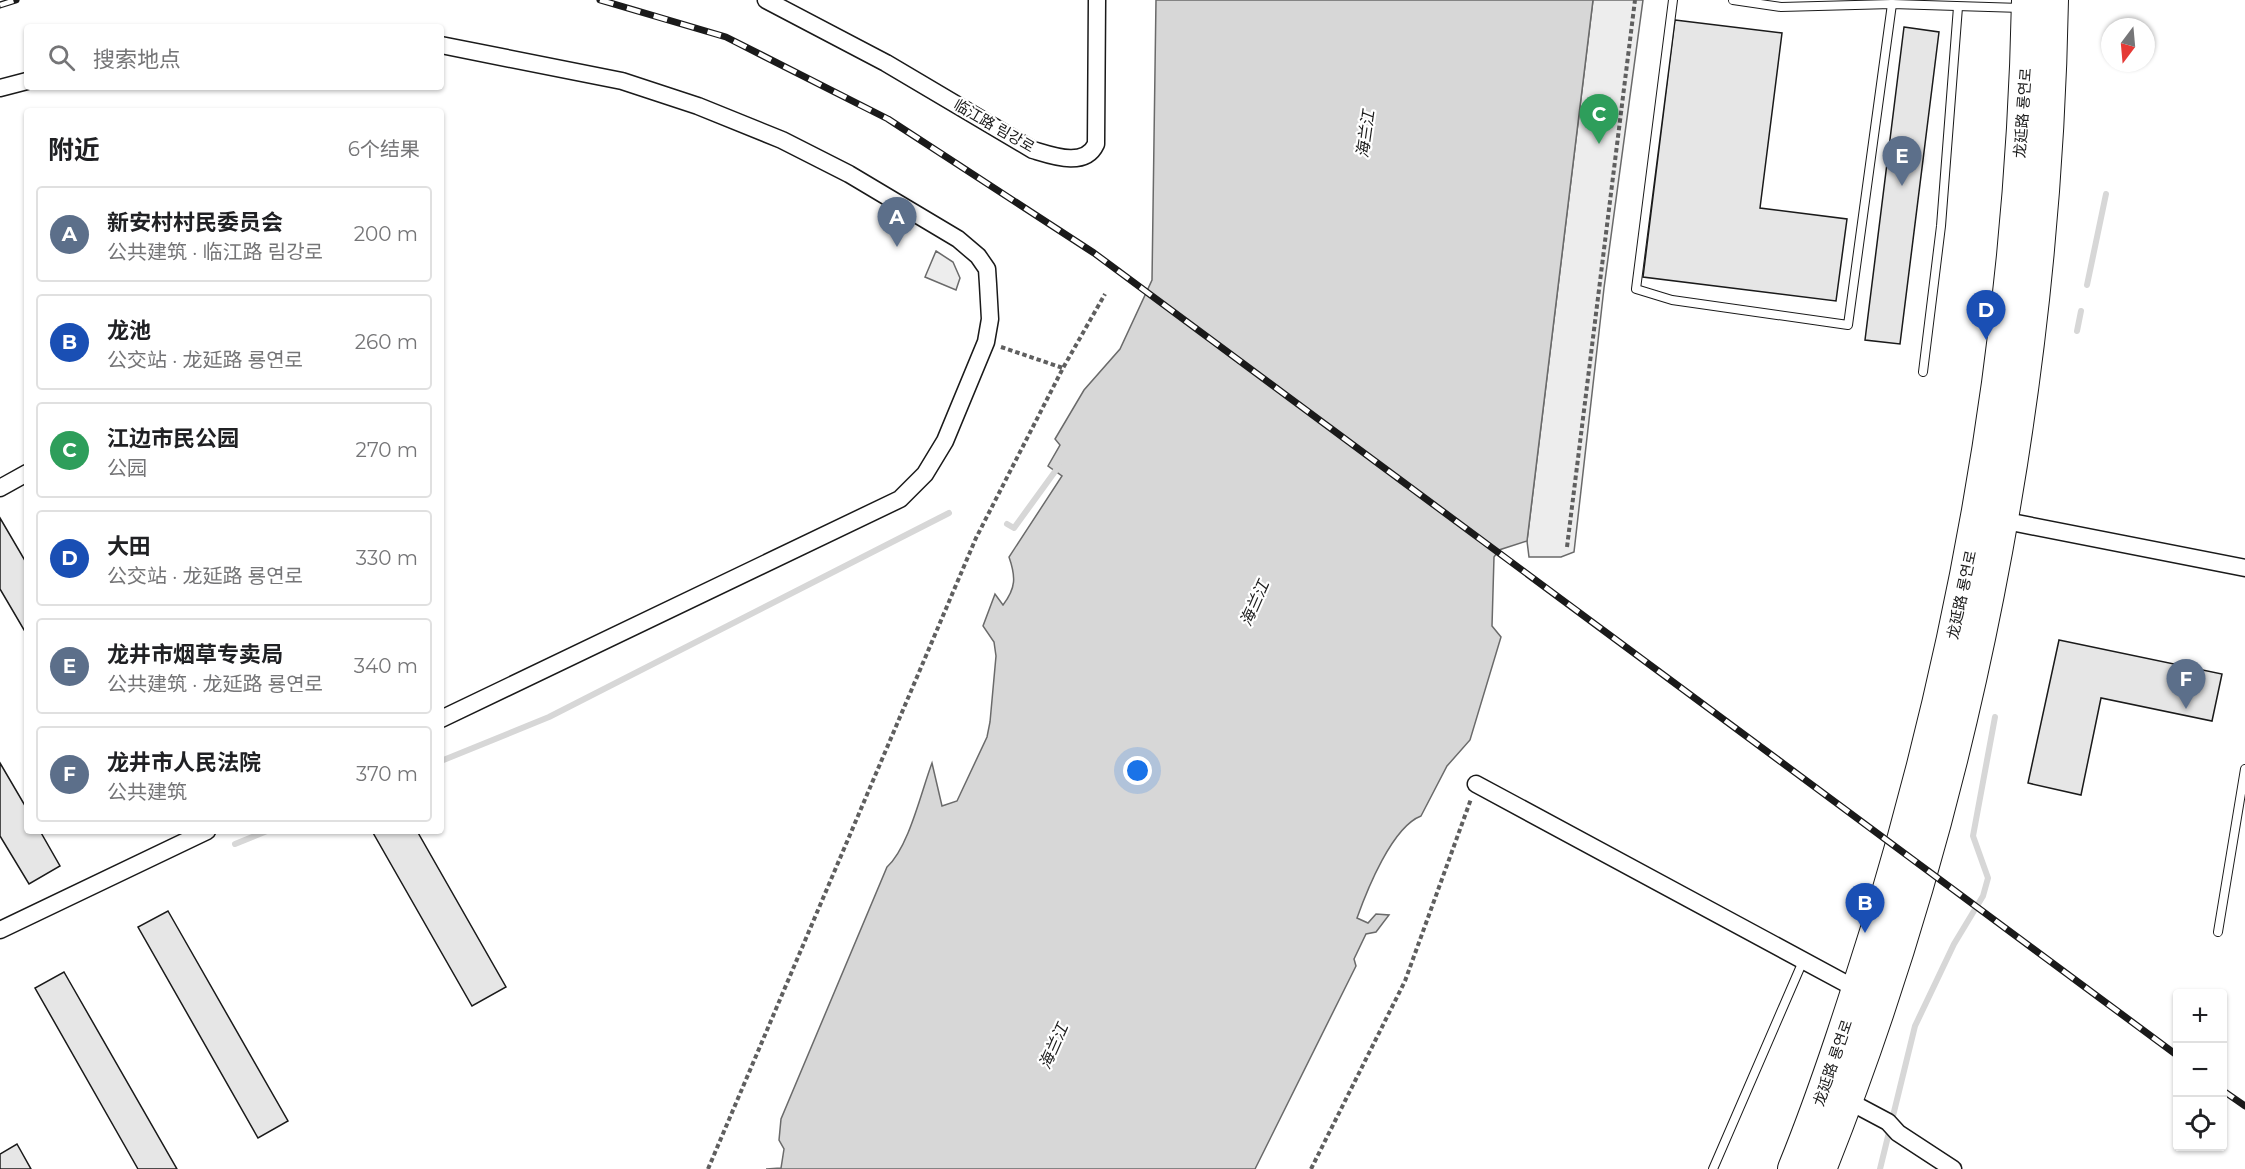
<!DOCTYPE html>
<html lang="zh">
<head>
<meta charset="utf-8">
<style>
	body { margin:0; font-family:Montserrat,"Noto Sans SC","Noto Sans KR",sans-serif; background:#f6f6f6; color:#202124 }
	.controls { position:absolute; right:18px; bottom:18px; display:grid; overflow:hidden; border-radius:6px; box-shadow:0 2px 4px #0004 }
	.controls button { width:54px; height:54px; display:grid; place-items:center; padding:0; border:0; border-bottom:2px solid #e0e0e0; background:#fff; color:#202124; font:30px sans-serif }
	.compass { position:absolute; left:2101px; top:18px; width:54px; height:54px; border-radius:50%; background:#fff; box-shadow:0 2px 4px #0004; rotate:196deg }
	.you { position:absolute; left:1138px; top:771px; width:21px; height:21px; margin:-15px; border:4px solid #fff; border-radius:50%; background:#1a73e8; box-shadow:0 0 0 9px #1a73e833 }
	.badge { display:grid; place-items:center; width:39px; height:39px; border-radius:50%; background:#2563eb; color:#fff; font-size:20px; font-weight:700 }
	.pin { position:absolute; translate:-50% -50px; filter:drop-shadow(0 2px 3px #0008) }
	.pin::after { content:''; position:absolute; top:32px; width:21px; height:18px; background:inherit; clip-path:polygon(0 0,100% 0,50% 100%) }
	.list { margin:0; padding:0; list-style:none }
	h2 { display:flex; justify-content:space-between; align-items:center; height:78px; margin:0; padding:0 24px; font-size:26px }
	h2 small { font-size:20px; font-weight:400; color:#757577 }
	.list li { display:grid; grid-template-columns:39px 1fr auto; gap:18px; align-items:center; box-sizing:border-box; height:96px; margin:0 12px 12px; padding:0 12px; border:2px solid #e0e0e0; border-radius:6px }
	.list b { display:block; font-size:22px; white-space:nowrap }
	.list p { margin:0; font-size:20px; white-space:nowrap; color:#757577 }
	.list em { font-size:20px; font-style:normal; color:#757577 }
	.icon { flex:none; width:33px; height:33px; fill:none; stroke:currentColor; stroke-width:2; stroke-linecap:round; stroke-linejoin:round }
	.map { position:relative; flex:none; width:2245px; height:1169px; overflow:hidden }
	.search { position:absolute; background:#fff; box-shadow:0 2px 4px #0004; left:24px; top:24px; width:420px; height:66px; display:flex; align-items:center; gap:15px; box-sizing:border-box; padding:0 21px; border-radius:6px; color:#757577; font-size:22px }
	.panel { position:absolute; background:#fff; box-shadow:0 2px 4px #0004; left:24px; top:108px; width:420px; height:726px; border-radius:6px }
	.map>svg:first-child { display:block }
	.built { fill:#ededed; stroke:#6a6a6a; stroke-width:1.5 }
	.water { fill:#d7d7d7; stroke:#6a6a6a; stroke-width:1.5 }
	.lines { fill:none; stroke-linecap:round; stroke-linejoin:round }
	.stream { stroke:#d7d7d7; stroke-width:6 }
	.building { fill:#e6e6e6; stroke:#1a1a1a; stroke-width:1.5 }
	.lane-casing { stroke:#1a1a1a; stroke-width:10 }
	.street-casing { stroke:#1a1a1a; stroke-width:19 }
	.highway-casing { stroke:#1a1a1a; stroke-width:34 }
	.path { stroke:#5f5f5f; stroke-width:4; stroke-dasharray:4.5 3; stroke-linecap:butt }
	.lane { stroke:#fff; stroke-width:8 }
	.street { stroke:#fff; stroke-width:16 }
	.highway { stroke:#fff; stroke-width:32 }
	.rail-casing { stroke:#1a1a1a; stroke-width:7 }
	.rail { stroke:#fff; stroke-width:4.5; stroke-dasharray:14; stroke-linecap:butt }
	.labels { text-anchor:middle; stroke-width:4.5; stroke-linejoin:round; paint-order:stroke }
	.street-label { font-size:15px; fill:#1a1a1a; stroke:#fff }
	.water-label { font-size:16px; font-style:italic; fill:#1a1a1a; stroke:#fff }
</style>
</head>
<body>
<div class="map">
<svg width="2245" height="1169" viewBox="0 0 2245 1169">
	<rect width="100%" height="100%" fill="#fff"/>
	<!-- built -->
	<g class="built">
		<polygon points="1593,0 1643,0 1604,288 1574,552 1561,557 1529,557 1527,541"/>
		<polygon points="936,251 953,262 960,278 956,290 925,277"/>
	</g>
	<!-- water -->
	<path class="water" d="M 1156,0 L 1593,0 L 1527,541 L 1499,550 L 1494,557 L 1492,626 L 1501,637 L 1470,740 L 1447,766 L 1421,816 C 1392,827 1367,890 1357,918 L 1368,923 L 1376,914 L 1389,915 L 1376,932 L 1366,934 L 1354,959 L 1356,966 L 1255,1169 L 766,1169 L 781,1168 L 784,1149 L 779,1140 L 781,1119 L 887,867 C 909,847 921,792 932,763 L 942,806 L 957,801 L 987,737 L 990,722 L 996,656 L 994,642 L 983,626 L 995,594 L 1003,605 C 1016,588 1016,577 1009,557 L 1062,476 L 1048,466 L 1060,445 L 1055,439 L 1084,390 L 1120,349 L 1152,280 Z"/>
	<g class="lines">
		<!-- stream -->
		<g class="stream">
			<polyline points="2087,285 2106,194"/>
			<polyline points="2077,331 2081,311"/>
			<polyline points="1007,524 1014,528 1059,466"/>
			<polyline points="441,761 549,717 949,513"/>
			<polyline points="235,844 267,831"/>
			<polyline points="1880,1169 1915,1026 1954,944 1983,896 1988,878 1973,836 1995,717"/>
		</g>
	</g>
	<!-- building -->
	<g class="building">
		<polygon points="1675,20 1782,33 1760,208 1847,219 1836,301 1643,277"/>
		<polygon points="1904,27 1939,32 1900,344 1865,340"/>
		<polygon points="0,518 27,564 27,635 0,589"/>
		<polygon points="2059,640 2222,674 2212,721 2101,698 2081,795 2028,783"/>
		<polygon points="0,763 27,809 27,831 40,831 60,866 29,884 0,836"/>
		<polygon points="372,831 417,831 506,987 472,1006"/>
		<polygon points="168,911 288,1121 258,1138 138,927"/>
		<polygon points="64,972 177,1169 138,1169 35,988"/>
		<polygon points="17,1144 31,1169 0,1169 0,1154"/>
	</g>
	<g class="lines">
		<!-- lane casing -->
		<g class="lane-casing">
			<g id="lane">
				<polyline points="1673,0 1636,289 1672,300 1848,325 1892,4"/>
				<polyline points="1733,0 1781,7 1892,4 2021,8"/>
				<polyline points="1923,372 1941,226 1958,7"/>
				<polyline points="2218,932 2245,769"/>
				<polyline points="1713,1169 1803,961"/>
			</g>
		</g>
		<!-- street casing -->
		<g class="street-casing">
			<g id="street">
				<path d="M 766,0 L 886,63 L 1033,150 C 1053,156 1085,168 1096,144 L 1097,0"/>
				<polyline points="441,45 622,81 698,106 782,140 849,174 958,239 978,256 987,269 988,284 990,319 986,342 945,441 925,474 900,499 441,719"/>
				<polyline points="0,88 27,81"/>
				<polyline points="0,488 27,473"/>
				<polyline points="1996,519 2245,568"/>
				<polyline points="1476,784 1858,990"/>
				<polyline points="0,930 207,831"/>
				<polyline points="1841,1097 1888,1122 1898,1133 1953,1169"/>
			</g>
		</g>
		<!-- highway casing -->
		<g class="highway-casing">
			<g id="highway">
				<path d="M 1794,1169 C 1828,1085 1855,999 1882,913 C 1971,617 2022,310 2028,0"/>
				<path d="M 1820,1169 C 1965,806 2045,391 2052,0"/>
			</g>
		</g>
		<!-- path -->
		<g class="path">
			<polyline points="1001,347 1063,368"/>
			<polyline points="1567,547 1635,0"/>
			<polyline points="708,1169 976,538 1063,368 1105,294"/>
			<polyline points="1311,1169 1405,981 1471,799"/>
		</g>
		<!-- lane -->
		<use href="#lane" class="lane"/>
		<!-- street -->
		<use href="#street" class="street"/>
		<!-- highway -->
		<use href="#highway" class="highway"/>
		<!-- rail casing -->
		<g class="rail-casing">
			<g id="rail">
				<polyline points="600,0 726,37 888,119 1094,253 2178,1056"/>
				<polyline points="0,5 16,0"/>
				<polyline points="2222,1090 2245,1106"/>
			</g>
		</g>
		<!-- rail -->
		<use href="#rail" class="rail"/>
	</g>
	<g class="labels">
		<!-- street labels -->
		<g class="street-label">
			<text transform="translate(2023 113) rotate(-86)" y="5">龙延路 룡연로</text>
			<text transform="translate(994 126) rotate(30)" y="5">临江路 림강로</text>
			<text transform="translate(1962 595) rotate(-78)" y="5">龙延路 룡연로</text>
			<text transform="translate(1833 1063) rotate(-71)" y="5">龙延路 룡연로</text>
		</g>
		<!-- water labels -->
		<g class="water-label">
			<text transform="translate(1365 134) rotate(-82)" y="6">海兰江</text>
			<text transform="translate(1254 603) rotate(-66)" y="6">海兰江</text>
			<text transform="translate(1053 1046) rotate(-66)" y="6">海兰江</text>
		</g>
	</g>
</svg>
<div class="controls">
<button>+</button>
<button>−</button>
<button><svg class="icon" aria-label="locate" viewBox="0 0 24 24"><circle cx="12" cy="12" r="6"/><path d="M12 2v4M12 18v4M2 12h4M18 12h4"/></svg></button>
</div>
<svg class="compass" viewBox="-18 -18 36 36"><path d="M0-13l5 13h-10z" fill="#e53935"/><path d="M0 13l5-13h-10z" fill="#757577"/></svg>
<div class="you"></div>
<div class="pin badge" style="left:897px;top:247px;background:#5c6f8a">A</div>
<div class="pin badge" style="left:1865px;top:933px;background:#1a4fb4">B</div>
<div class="pin badge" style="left:1599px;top:144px;background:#2e9e5b">C</div>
<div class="pin badge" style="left:1986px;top:340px;background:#1a4fb4">D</div>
<div class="pin badge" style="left:1902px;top:186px;background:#5c6f8a">E</div>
<div class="pin badge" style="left:2186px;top:709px;background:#5c6f8a">F</div>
<div class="search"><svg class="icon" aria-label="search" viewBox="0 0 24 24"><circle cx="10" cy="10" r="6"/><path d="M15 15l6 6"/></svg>搜索地点</div>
<section class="panel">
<h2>附近<small>6个结果</small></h2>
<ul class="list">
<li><span class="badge" style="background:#5c6f8a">A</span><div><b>新安村村民委员会</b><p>公共建筑 · 临江路 림강로</p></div><em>200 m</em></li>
<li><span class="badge" style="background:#1a4fb4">B</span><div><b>龙池</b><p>公交站 · 龙延路 룡연로</p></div><em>260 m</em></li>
<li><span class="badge" style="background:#2e9e5b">C</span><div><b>江边市民公园</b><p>公园</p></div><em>270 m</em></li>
<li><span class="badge" style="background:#1a4fb4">D</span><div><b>大田</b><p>公交站 · 龙延路 룡연로</p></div><em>330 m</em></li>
<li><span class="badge" style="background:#5c6f8a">E</span><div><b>龙井市烟草专卖局</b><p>公共建筑 · 龙延路 룡연로</p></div><em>340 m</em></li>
<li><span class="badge" style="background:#5c6f8a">F</span><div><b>龙井市人民法院</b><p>公共建筑</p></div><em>370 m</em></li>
</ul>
</section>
</div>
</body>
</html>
